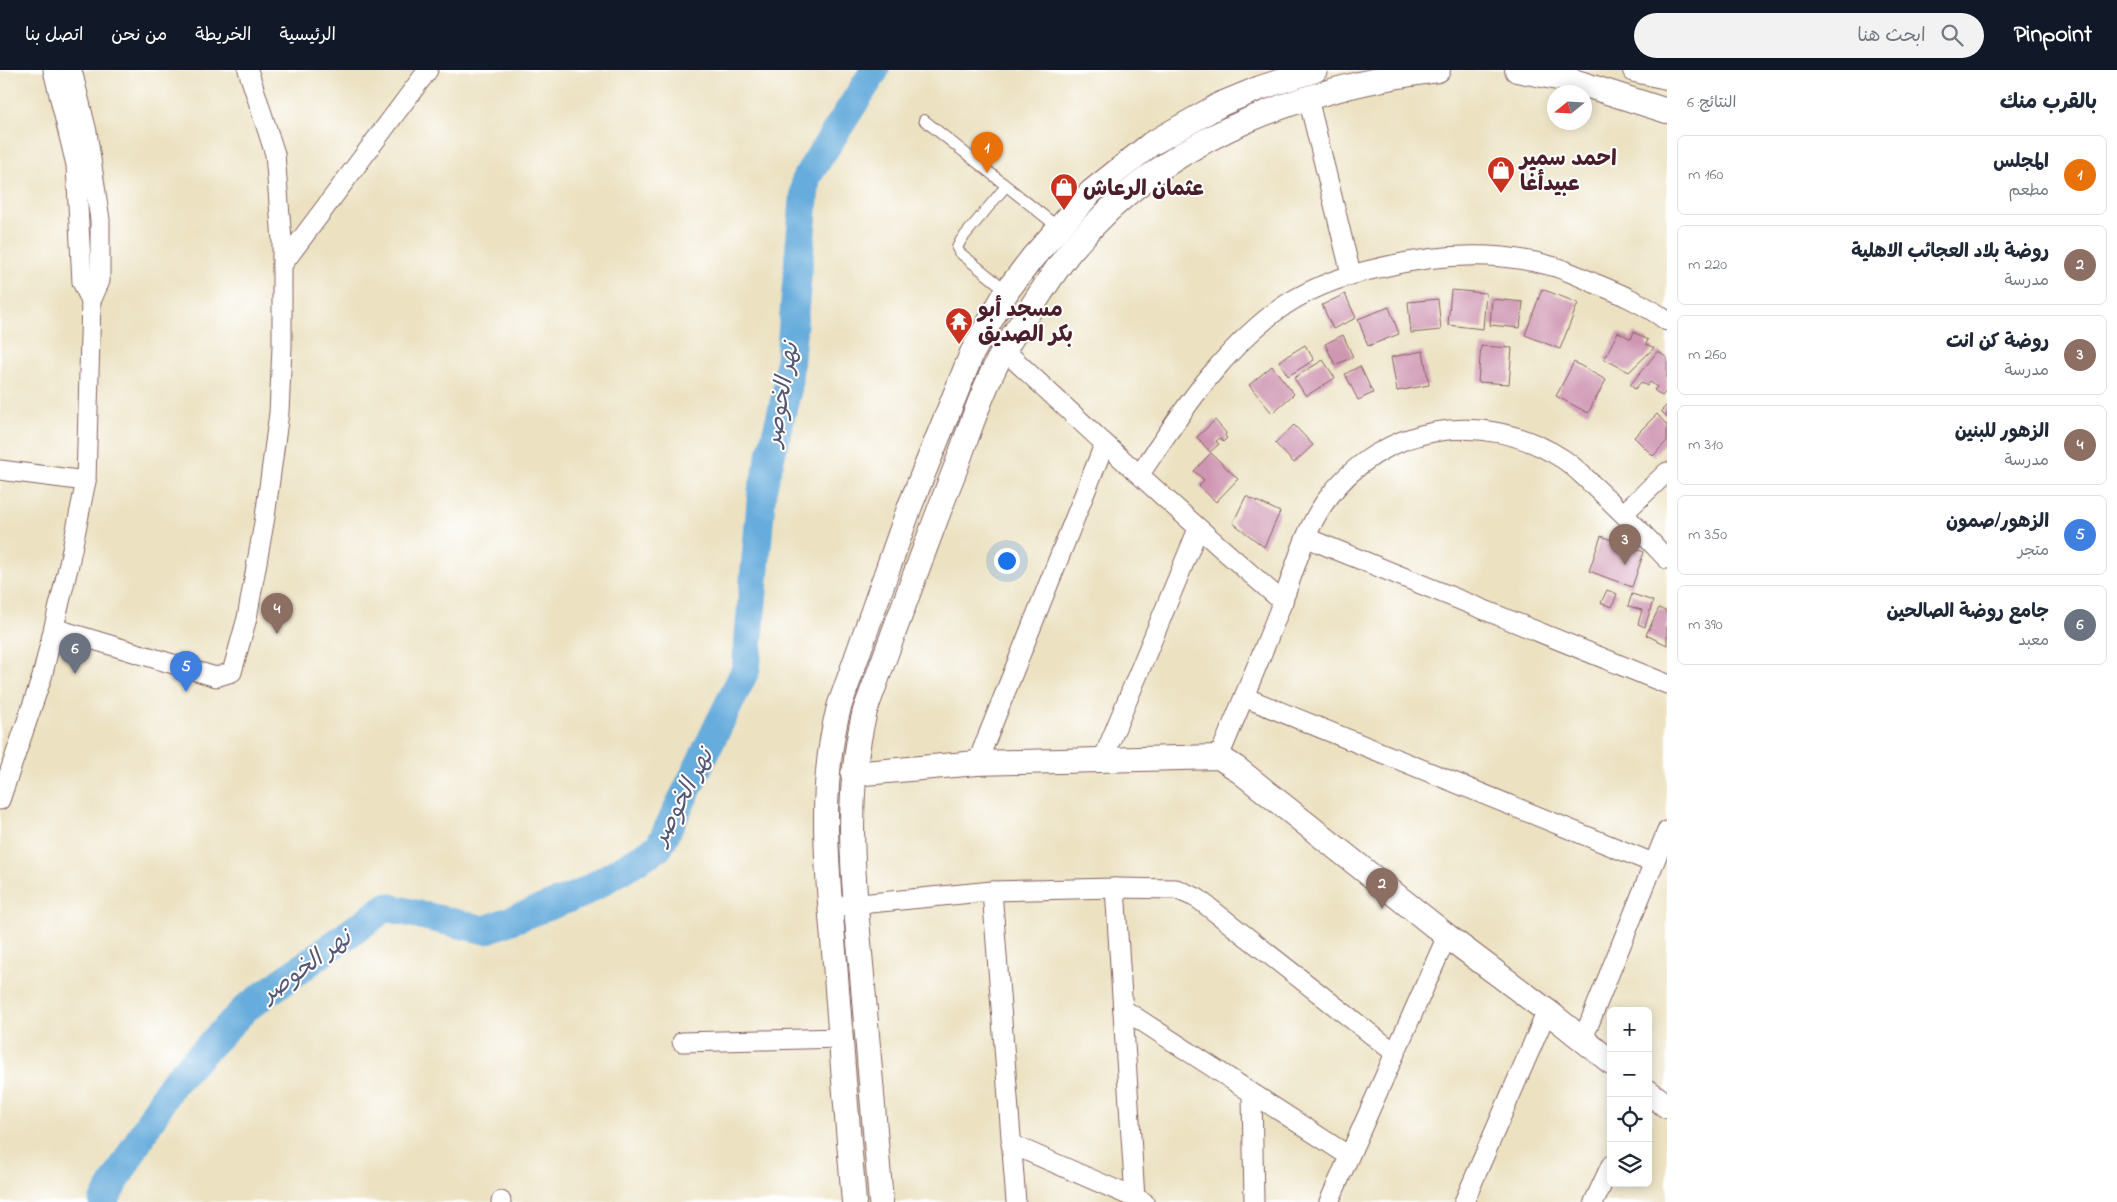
<!DOCTYPE html>
<html lang="ar">
<head>
<meta charset="utf-8">
<style>
	body { margin:0; font-family:"Indie Flower","Playpen Sans Arabic",sans-serif; background:#f2f2f3; color:#1f2937; direction:rtl }
	.controls { position:absolute; right:15px; bottom:15px; display:grid; overflow:hidden; border-radius:8px; box-shadow:0 2px 12px #0003 }
	.controls button { width:45px; height:45px; display:grid; place-items:center; padding:0; border:0; border-bottom:1px solid #e0e1e3; background:#fff; color:#1f2937; font:25px sans-serif }
	.compass { position:absolute; left:1547px; top:15px; width:45px; height:45px; border-radius:50%; background:#fff; box-shadow:0 2px 12px #0003; rotate:252deg }
	.you { position:absolute; left:1006px; top:490px; width:18px; height:18px; margin:-12px; border:4px solid #fff; border-radius:50%; background:#1a73e8; box-shadow:0 0 0 8px #1a73e833 }
	.badge { display:grid; place-items:center; width:32px; height:32px; border-radius:50%; background:#111827; color:#fff; font-size:16px; font-weight:700 }
	.pin { position:absolute; translate:-50% -41px; filter:drop-shadow(0 1px 2px #0008) }
	.pin::after { content:''; position:absolute; top:26px; width:18px; height:15px; background:inherit; clip-path:polygon(0 0,100% 0,50% 100%) }
	.list { margin:0; padding:0; list-style:none }
	h2 { display:flex; justify-content:space-between; align-items:center; height:65px; margin:0; padding:0 20px; font-size:21px }
	h2 small { font-size:16px; font-weight:400; color:#747a83 }
	.list li { display:grid; grid-template-columns:32px 1fr auto; gap:15px; align-items:center; box-sizing:border-box; height:80px; margin:0 10px 10px; padding:0 10px; border:1px solid #e0e1e3; border-radius:8px }
	.list b { display:block; font-size:19px; white-space:nowrap }
	.list p { margin:0; font-size:16px; white-space:nowrap; color:#747a83 }
	.list em { font-size:16px; font-style:normal; color:#747a83 }
	.icon { flex:none; width:28px; height:28px; fill:none; stroke:currentColor; stroke-width:2; stroke-linecap:round; stroke-linejoin:round }
	.map { position:relative; flex:none; width:1667px; height:1132px; overflow:hidden; direction:ltr }
	header { display:flex; align-items:center; gap:30px; box-sizing:border-box; height:70px; padding:0 25px; background:#111827; color:#fff }
	header strong { font-size:24px }
	nav { display:flex; gap:28px; margin-inline-start:auto; font-size:18px }
	.search { width:350px; height:45px; background:#f2f2f3; display:flex; align-items:center; gap:12px; box-sizing:border-box; padding:0 18px; border-radius:28px; color:#747a83; font-size:19px }
	main { display:flex }
	aside { flex:1; background:#fff }
	.map>svg:first-child { display:block }
	.lines { fill:none; stroke-linecap:round; stroke-linejoin:round }
	.river { stroke:#66acdc; stroke-width:29 }
	.building { fill:#cf96b2 }
	.service-casing { stroke:#836360; stroke-width:12 }
	.minor-casing { stroke:#836360; stroke-width:21 }
	.tertiary-casing { stroke:#836360; stroke-width:26 }
	.service { stroke:#fff; stroke-width:10 }
	.minor { stroke:#fff; stroke-width:19 }
	.tertiary { stroke:#fff; stroke-width:24 }
	.labels { text-anchor:middle; stroke-width:4; stroke-linejoin:round; paint-order:stroke }
	.poi-label { font-size:22px; font-weight:bold; fill:#4a1f2b; stroke:#fff; text-anchor:start }
	.water-label { font-size:24px; font-style:italic; fill:#555772; stroke:#fff }
</style>
</head>
<body>
<header>
<strong>Pinpoint</strong>
<div class="search"><svg class="icon" aria-label="search" viewBox="0 0 24 24"><circle cx="10" cy="10" r="6"/><path d="M15 15l6 6"/></svg>ابحث هنا</div>
<nav><a>الرئيسية</a><a>الخريطة</a><a>من نحن</a><a>اتصل بنا</a></nav>
</header>
<main>
<aside>
<h2>بالقرب منك<small>النتائج: 6</small></h2>
<ul class="list">
<li><span class="badge" style="background:#e8710a">1</span><div><b>المجلس</b><p>مطعم</p></div><em>160 m</em></li>
<li><span class="badge" style="background:#8d6e63">2</span><div><b>روضة بلاد العجائب الاهلية</b><p>مدرسة</p></div><em>220 m</em></li>
<li><span class="badge" style="background:#8d6e63">3</span><div><b>روضة كن انت</b><p>مدرسة</p></div><em>260 m</em></li>
<li><span class="badge" style="background:#8d6e63">4</span><div><b>الزهور للبنين</b><p>مدرسة</p></div><em>310 m</em></li>
<li><span class="badge" style="background:#3f7fe0">5</span><div><b>الزهور/صمون</b><p>متجر</p></div><em>350 m</em></li>
<li><span class="badge" style="background:#6b7280">6</span><div><b>جامع روضة الصالحين</b><p>معبد</p></div><em>390 m</em></li>
</ul>
</aside>
<div class="map">
<svg width="1667" height="1132" viewBox="0 0 1667 1132">
	<rect width="100%" height="100%" fill="#fff"/>
	<filter id="ink" filterUnits="userSpaceOnUse"><feTurbulence type="fractalNoise" baseFrequency=".02" numOctaves="2"/><feDisplacementMap in="SourceGraphic" scale="10" xChannelSelector="R" yChannelSelector="G"/><feConvolveMatrix kernelMatrix="1 2 1 2 8 2 1 2 1" color-interpolation-filters="sRGB"/></filter>
	<filter id="wash" filterUnits="userSpaceOnUse"><feTurbulence type="fractalNoise" baseFrequency=".0096" numOctaves="4" result="noise"/><feDisplacementMap in="SourceGraphic" scale="20" xChannelSelector="R" yChannelSelector="G"/><feGaussianBlur stdDeviation="1.12" result="paint"/><feColorMatrix in="noise" values="0 0 0 0 0 0 0 0 0 0 0 0 0 0 0 0 0 1.4 0 .05"/><feComposite in="paint" operator="in"/></filter>
	<g filter="url(#wash)">
		<rect width="100%" height="100%" fill="#ece2c2"/>
		<g class="lines">
			<!-- river -->
			<polyline class="river" points="103,1132 171,1015 246,938 386,837 485,860 581,824 659,777 746,599 762,421 787,321 806,108 875,0"/>
		</g>
		<g id="blocks">
			<!-- building -->
			<g class="building">
				<polygon points="1542,219 1578,233 1560,279 1525,265"/>
				<polygon points="1451,220 1486,223 1483,259 1448,255"/>
				<polygon points="1345,224 1356,248 1333,259 1322,235"/>
				<polygon points="1438,229 1441,260 1411,263 1408,232"/>
				<polygon points="1492,229 1523,232 1520,258 1490,255"/>
				<polygon points="1389,237 1399,264 1368,276 1358,249"/>
				<polygon points="1618,262 1631,269 1634,262 1648,270 1646,274 1654,278 1629,302 1604,289"/>
				<polygon points="1343,265 1353,287 1335,295 1325,274"/>
				<polygon points="1305,275 1314,290 1288,306 1279,291"/>
				<polygon points="1481,276 1512,278 1509,314 1478,312"/>
				<polygon points="1423,281 1429,315 1397,321 1391,287"/>
				<polygon points="1658,281 1667,288 1667,320 1662,326 1654,320 1657,317 1650,312 1647,316 1641,312 1635,319 1630,315"/>
				<polygon points="1323,290 1335,308 1306,326 1294,308"/>
				<polygon points="1574,292 1606,310 1588,343 1556,326"/>
				<polygon points="1272,296 1294,324 1272,343 1249,315"/>
				<polygon points="1360,296 1373,323 1358,330 1345,304"/>
				<polygon points="1667,335 1667,347 1661,341"/>
				<polygon points="1657,344 1667,355 1667,371 1653,386 1634,367"/>
				<polygon points="1215,350 1226,363 1225,366 1227,368 1223,372 1220,368 1216,371 1219,374 1210,382 1197,367"/>
				<polygon points="1294,355 1313,375 1294,393 1275,373"/>
				<polygon points="1211,383 1238,409 1216,432 1199,416 1204,410 1194,401"/>
				<polygon points="1246,426 1280,442 1264,477 1233,453"/>
				<polygon points="1601,466 1644,482 1632,517 1589,501"/>
				<polygon points="1607,520 1617,524 1612,537 1601,533"/>
				<polygon points="1632,524 1653,531 1645,557 1638,554 1642,540 1628,536"/>
				<polygon points="1659,538 1667,542 1667,575 1646,565"/>
			</g>
		</g>
	</g>
	<g filter="url(#ink)">
		<use href="#blocks" fill-opacity="0" stroke="#836360" stroke-width="1"/>
		<g class="lines">
			<!-- service casing -->
			<g class="service-casing">
				<g id="service">
					<polyline points="924,50 1059,158"/>
					<polyline points="1006,116 961,170 957,178 959,182 1007,221"/>
				</g>
			</g>
			<!-- minor casing -->
			<g class="minor-casing">
				<g id="minor">
					<polyline points="53,0 76,95 82,212 91,231"/>
					<polyline points="1308,28 1351,204"/>
					<polyline points="282,195 428,0"/>
					<path d="M 1004,280 C 1095,366 1188,450 1283,532"/>
					<polyline points="0,400 86,411"/>
					<path d="M 1140,404 C 1180,345 1217,286 1275,242 C 1306,219 1341,206 1379,198 C 1436,184 1497,180 1555,197 C 1568,201 1581,207 1594,213 C 1619,223 1645,234 1667,251"/>
					<polyline points="1624,443 1667,402"/>
					<polyline points="1307,468 1667,614"/>
					<polyline points="54,558 216,607 232,602 247,548 265,447 279,343 282,277 282,170 275,84 248,0"/>
					<polyline points="1244,627 1653,793"/>
					<path d="M 1219,687 C 1240,636 1262,585 1282,533 C 1295,500 1304,461 1325,432 C 1381,353 1484,338 1563,389 C 1574,396 1583,406 1592,414 C 1618,438 1643,463 1667,489"/>
					<polyline points="1103,689 1198,459"/>
					<polyline points="977,693 1104,375"/>
					<polyline points="0,730 42,607 69,494 86,411 91,231 100,211 100,150 87,62 72,0"/>
					<polyline points="1115,818 1135,1128"/>
					<polyline points="992,821 1016,1132"/>
					<polyline points="830,837 992,821 1115,818 1176,819 1197,828 1395,983"/>
					<polyline points="1123,939 1349,1086"/>
					<polyline points="1583,969 1667,761"/>
					<polyline points="682,972 841,968"/>
					<polyline points="1252,1024 1254,1132"/>
					<polyline points="1011,1074 1144,1132"/>
					<polyline points="501,1131 501,1132"/>
					<polyline points="1329,1132 1447,866"/>
					<polyline points="1464,1132 1547,941"/>
					<polyline points="1594,1132 1611,1095"/>
				</g>
			</g>
			<!-- tertiary casing -->
			<g class="tertiary-casing">
				<g id="tertiary">
					<polyline points="1517,0 1573,11 1667,41"/>
					<polyline points="1635,0 1667,7"/>
					<polyline points="853,704 977,693 1219,687 1236,698 1447,866 1547,941 1611,992"/>
					<polyline points="1648,1022 1667,1036"/>
					<path d="M 854,1132 C 847,1052 841,973 835,893 C 828,808 817,720 839,637 L 910,436 L 972,283 L 1007,221 L 1033,187 L 1091,122 L 1151,74 L 1221,34 L 1260,18 L 1315,0"/>
					<path d="M 881,1132 C 875,1056 868,981 862,905 C 854,817 843,728 865,641 C 895,560 924,478 956,397 C 968,364 979,329 995,297 C 1005,276 1019,257 1031,238 C 1043,219 1055,201 1068,184 C 1076,174 1085,165 1093,156 C 1182,62 1311,16 1438,0"/>
				</g>
			</g>
			<!-- service -->
			<use href="#service" class="service"/>
			<!-- minor -->
			<use href="#minor" class="minor"/>
			<!-- tertiary -->
			<use href="#tertiary" class="tertiary"/>
		</g>
	</g>
	<!-- icons -->
	<defs>
		<g id="shop-pin" transform="scale(1.4375)"><path d="M0 17L-7.5 6A9.5 9.5 0 1 1 7.5 6Z" fill="#c8321e" stroke="#fff"/><path d="M-5-2.5h2.3a2.7 3.5 0 0 1 5.4 0H5L5.5 6h-11ZM-1.5-2.5h3a1.5 2.3 0 0 0-3 0Z" fill="#fff"/></g>
		<g id="temple-pin" transform="scale(1.4375)"><path d="M0 17L-7.5 6A9.5 9.5 0 1 1 7.5 6Z" fill="#c8321e" stroke="#fff"/><path d="M0-6L5-2H3V0L6.5 2.5H4V6H1.5V3h-3V6H-4V2.5H-6.5L-3 0V-2H-5Z" fill="#fff"/></g>
	</defs>
	<g fill-rule="evenodd">
		<use href="#shop-pin" x="1501" y="100"/>
		<use href="#shop-pin" x="1064" y="117"/>
		<use href="#temple-pin" x="959" y="251"/>
	</g>
	<g class="labels">
		<!-- poi labels -->
		<g class="poi-label">
			<text x="1520" y="95">احمد سمير<tspan x="1520" dy="25">عبيدأغا</tspan></text>
			<text x="1083" y="125">عثمان الرعاش</text>
			<text x="978" y="246">مسجد أبو<tspan x="978" dy="25">بكر الصديق</tspan></text>
		</g>
		<!-- water labels -->
		<g class="water-label">
			<text transform="translate(781 324) rotate(-80)" y="8">نهر الخوصر</text>
			<text transform="translate(682 726) rotate(-62)" y="8">نهر الخوصر</text>
			<text transform="translate(306 895) rotate(-36)" y="8">نهر الخوصر</text>
		</g>
	</g>
</svg>
<div class="controls">
<button>+</button>
<button>−</button>
<button><svg class="icon" aria-label="locate" viewBox="0 0 24 24"><circle cx="12" cy="12" r="6"/><path d="M12 2v4M12 18v4M2 12h4M18 12h4"/></svg></button>
<button><svg class="icon" aria-label="layers" viewBox="0 0 24 24"><path d="M12 4l9 5-9 5-9-5zM3 14l9 5 9-5"/></svg></button>
</div>
<svg class="compass" viewBox="-18 -18 36 36"><path d="M0-13l5 13h-10z" fill="#e53935"/><path d="M0 13l5-13h-10z" fill="#747a83"/></svg>
<div class="you"></div>
<div class="pin badge" style="left:987px;top:103px;background:#e8710a">1</div>
<div class="pin badge" style="left:1382px;top:839px;background:#8d6e63">2</div>
<div class="pin badge" style="left:1625px;top:495px;background:#8d6e63">3</div>
<div class="pin badge" style="left:277px;top:564px;background:#8d6e63">4</div>
<div class="pin badge" style="left:186px;top:622px;background:#3f7fe0">5</div>
<div class="pin badge" style="left:75px;top:604px;background:#6b7280">6</div>
</div>
</main>
</body>
</html>
